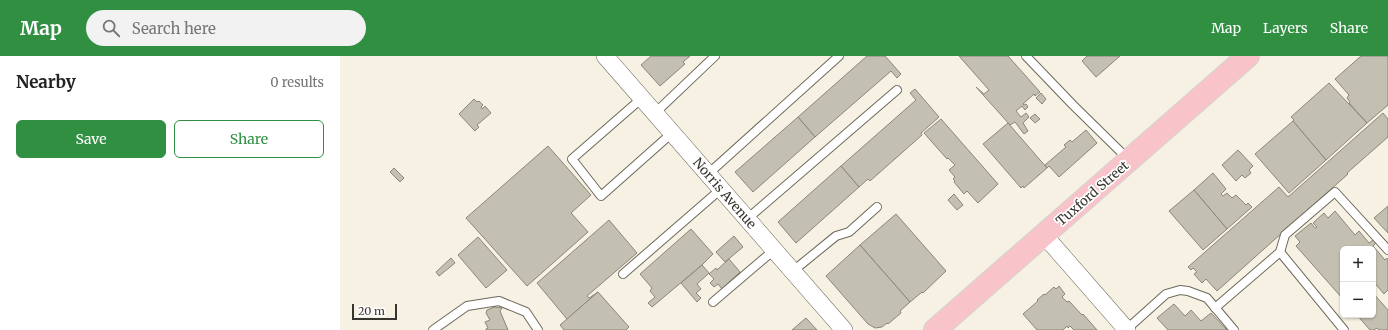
<!DOCTYPE html>
<html lang="en">
<head>
<meta charset="utf-8">
<style>
	body { margin:0; font-family:Merriweather,serif; background:#f2f2f2; color:#222 }
	.controls { position:absolute; right:12px; bottom:12px; display:grid; overflow:hidden; border-radius:6px; box-shadow:0 1px 3px #0004 }
	.controls button { width:36px; height:36px; display:grid; place-items:center; padding:0; border:0; border-bottom:1px solid #e0e0e0; background:#fff; color:#222; font:20px sans-serif }
	.scale { position:absolute; left:12px; bottom:10px; width:45px; box-sizing:border-box; padding-left:4px; border:2px solid #373530; border-top:0; font-size:11px; line-height:14px; white-space:nowrap; color:#373530; -webkit-text-stroke:3px #fff; paint-order:stroke }
	.list { margin:0; padding:0; list-style:none }
	h2 { display:flex; justify-content:space-between; align-items:center; height:52px; margin:0; padding:0 16px; font-size:17px }
	h2 small { font-size:13px; font-weight:400; color:#767676 }
	.actions { display:flex; gap:8px; padding:12px 16px }
	.actions a { flex:1; padding:9px 0; border:1px solid #318f42; border-radius:6px; text-align:center; font-size:14px; color:#318f42 }
	.actions .main { background:#318f42; color:#fff }
	.icon { flex:none; width:22px; height:22px; fill:none; stroke:currentColor; stroke-width:2; stroke-linecap:round; stroke-linejoin:round }
	.map { position:relative; flex:none; width:1048px; height:274px; overflow:hidden }
	header { display:flex; align-items:center; gap:24px; box-sizing:border-box; height:56px; padding:0 20px; background:#318f42; color:#fff }
	header strong { font-size:19px }
	nav { display:flex; gap:22px; margin-inline-start:auto; font-size:14px }
	.search { width:280px; height:36px; background:#f2f2f2; display:flex; align-items:center; gap:10px; box-sizing:border-box; padding:0 14px; border-radius:22px; color:#767676; font-size:15px }
	main { display:flex }
	aside { flex:1; background:#fff }
	.map>svg:first-child { display:block }
	.building { fill:#c3bfb1; stroke:#8a8679 }
	.lines { fill:none; stroke-linecap:round; stroke-linejoin:round }
	.service-casing { stroke:#6d695c; stroke-width:10 }
	.minor-casing { stroke:#6d695c; stroke-width:18 }
	.primary-casing { stroke:#d3d3d1; stroke-width:24 }
	.service { stroke:#fff; stroke-width:8 }
	.minor { stroke:#fff; stroke-width:17 }
	.primary { stroke:#f8c4ca; stroke-width:22 }
	.labels { text-anchor:middle; stroke-width:3.5; stroke-linejoin:round; paint-order:stroke }
	.street-label { font-size:13px; fill:#373530; stroke:#fff }
</style>
</head>
<body>
<header>
<strong>Map</strong>
<div class="search"><svg class="icon" aria-label="search" viewBox="0 0 24 24"><circle cx="10" cy="10" r="6"/><path d="M15 15l6 6"/></svg>Search here</div>
<nav><a>Map</a><a>Layers</a><a>Share</a></nav>
</header>
<main>
<aside>
<h2>Nearby<small>0 results</small></h2>
<ul class="list">
</ul>
<div class="actions"><a class="main">Save</a><a>Share</a></div>
</aside>
<div class="map">
<svg width="1048" height="274" viewBox="0 0 1048 274">
	<rect width="100%" height="100%" fill="#f6f1e2"/>
	<!-- building -->
	<g class="building">
		<polygon points="311,0 350,0 343,6 345,8 320,30 301,9"/>
		<polygon points="527,0 545,0 561,18 557,22 551,15 475,81 458,61"/>
		<polygon points="619,0 668,0 700,36 695,40 694,38 683,48 684,49 686,48 688,51 685,54 682,50 676,55 681,61 686,57 689,61 683,67 688,75 684,78 675,66 670,69 636,31 644,38 649,34"/>
		<polygon points="747,0 780,0 756,21 742,5"/>
		<polygon points="1021,0 1048,0 1048,49 1027,67 1009,47 1010,46 1007,42 1009,39 995,23"/>
		<polygon points="989,27 1027,67 986,104 953,65 954,64 951,61"/>
		<polygon points="575,33 599,61 581,77 582,79 530,125 528,123 519,131 501,110 576,44 570,37"/>
		<polygon points="701,37 706,43 702,48 696,42"/>
		<polygon points="134,43 137,46 139,45 143,49 141,51 142,53 145,50 151,57 137,69 139,71 135,75 119,58"/>
		<polygon points="1043,57 1048,63 1048,81 1007,117 1008,118 877,235 866,223 862,227 854,218 857,216 853,212 851,214 848,211 939,131 948,141"/>
		<polygon points="695,58 700,63 695,67 690,62"/>
		<polygon points="458,61 475,81 413,136 395,116"/>
		<polygon points="601,63 658,128 638,147 627,135 624,138 614,126 615,125 613,123 615,121 609,114 615,109 608,102 607,103 584,77"/>
		<polygon points="953,65 986,104 949,137 915,98"/>
		<polygon points="668,67 707,112 684,132 683,130 681,132 643,88"/>
		<polygon points="746,74 757,87 719,121 709,110 707,112 705,109 726,91 724,89 730,84 732,86"/>
		<polygon points="208,90 251,139 231,157 248,176 187,230 126,162"/>
		<polygon points="898,94 913,110 909,114 911,117 905,122 902,119 896,125 882,109"/>
		<polygon points="501,110 519,131 456,187 438,166"/>
		<polygon points="54,112 64,122 60,126 50,116"/>
		<polygon points="873,117 886,133 881,138 883,140 887,137 892,142 896,139 906,149 908,147 912,151 887,173 854,134"/>
		<polygon points="854,134 887,173 863,194 829,155"/>
		<polygon points="614,138 623,149 617,154 608,144"/>
		<polygon points="1048,150 1048,177 1034,162"/>
		<polygon points="995,155 1015,179 1019,175 1029,187 1033,184 1036,187 1033,190 1045,204 1047,202 1048,204 1048,234 1044,238 1033,225 1033,193 1003,193 1003,243 956,190 960,186 955,180 971,167 975,172 977,171 973,167 984,157 988,162"/>
		<polygon points="556,158 606,215 583,237 582,236 570,246 520,189"/>
		<polygon points="269,164 297,197 247,240 249,242 258,236 227,263 197,227"/>
		<polygon points="351,173 373,198 362,209 312,251 308,247 315,241 310,235 312,232 300,218"/>
		<polygon points="394,180 403,191 385,206 376,196"/>
		<polygon points="138,181 167,214 146,232 118,199"/>
		<polygon points="520,189 570,246 560,255 561,257 548,268 547,267 542,271 535,272 528,268 486,220"/>
		<polygon points="111,202 115,207 99,220 96,216"/>
		<polygon points="389,203 400,216 382,233 378,228 374,231 370,227 374,223 369,218 376,212 377,214"/>
		<polygon points="362,209 369,217 357,228 361,233 356,237 361,242 357,246 341,227"/>
		<polygon points="719,230 725,238 722,241 727,246 729,245 742,259 743,258 757,274 734,274 730,270 728,272 727,270 723,274 697,274 683,258 698,245 697,244 704,238 705,239 714,231 716,233"/>
		<polygon points="258,236 289,271 286,274 224,274 220,269"/>
		<polygon points="1033,237 1048,254 1048,274 1039,274 1037,272 1034,274 1030,274 1017,259 1033,259"/>
		<polygon points="834,248 845,260 851,254 861,265 871,257 887,274 828,274 817,262"/>
		<polygon points="155,251 162,252 160,255 168,274 146,274 146,273 148,272 145,266 150,264 146,257 147,254"/>
		<polygon points="466,262 477,274 452,274"/>
	</g>
	<g class="lines">
		<!-- service casing -->
		<g class="service-casing">
			<g id="service">
				<polyline points="686,0 733,49 788,103"/>
				<polyline points="302,42 232,103 261,140 332,77"/>
				<polyline points="315,57 375,0"/>
				<polyline points="368,118 499,0"/>
				<polyline points="407,163 557,34"/>
				<polyline points="940,196 1004,274"/>
				<polyline points="453,215 496,180 509,176 537,151"/>
				<polyline points="283,218 381,133"/>
				<polyline points="373,246 434,194"/>
				<polyline points="875,252 940,196 945,179 995,136 1048,194"/>
				<polyline points="787,273 826,238 840,234 848,235 867,242 894,274"/>
				<polyline points="93,274 127,250 159,245 186,256 198,274"/>
			</g>
		</g>
		<!-- minor casing -->
		<g class="minor-casing">
			<g id="minor">
				<polyline points="265,0 504,274"/>
				<polyline points="704,179 787,274"/>
			</g>
		</g>
		<!-- primary casing -->
		<g class="primary-casing">
			<polyline id="primary" points="595,274 908,0"/>
		</g>
		<!-- service -->
		<use href="#service" class="service"/>
		<!-- minor -->
		<use href="#minor" class="minor"/>
		<!-- primary -->
		<use href="#primary" class="primary"/>
	</g>
	<g class="labels">
		<!-- street labels -->
		<g class="street-label">
			<text transform="translate(385 137) rotate(49)" y="5">Norris Avenue</text>
			<text transform="translate(752 137) rotate(-41)" y="5">Tuxford Street</text>
		</g>
	</g>
</svg>
<div class="controls">
<button>+</button>
<button>−</button>
</div>
<div class="scale">20 m</div>
</div>
</main>
</body>
</html>
